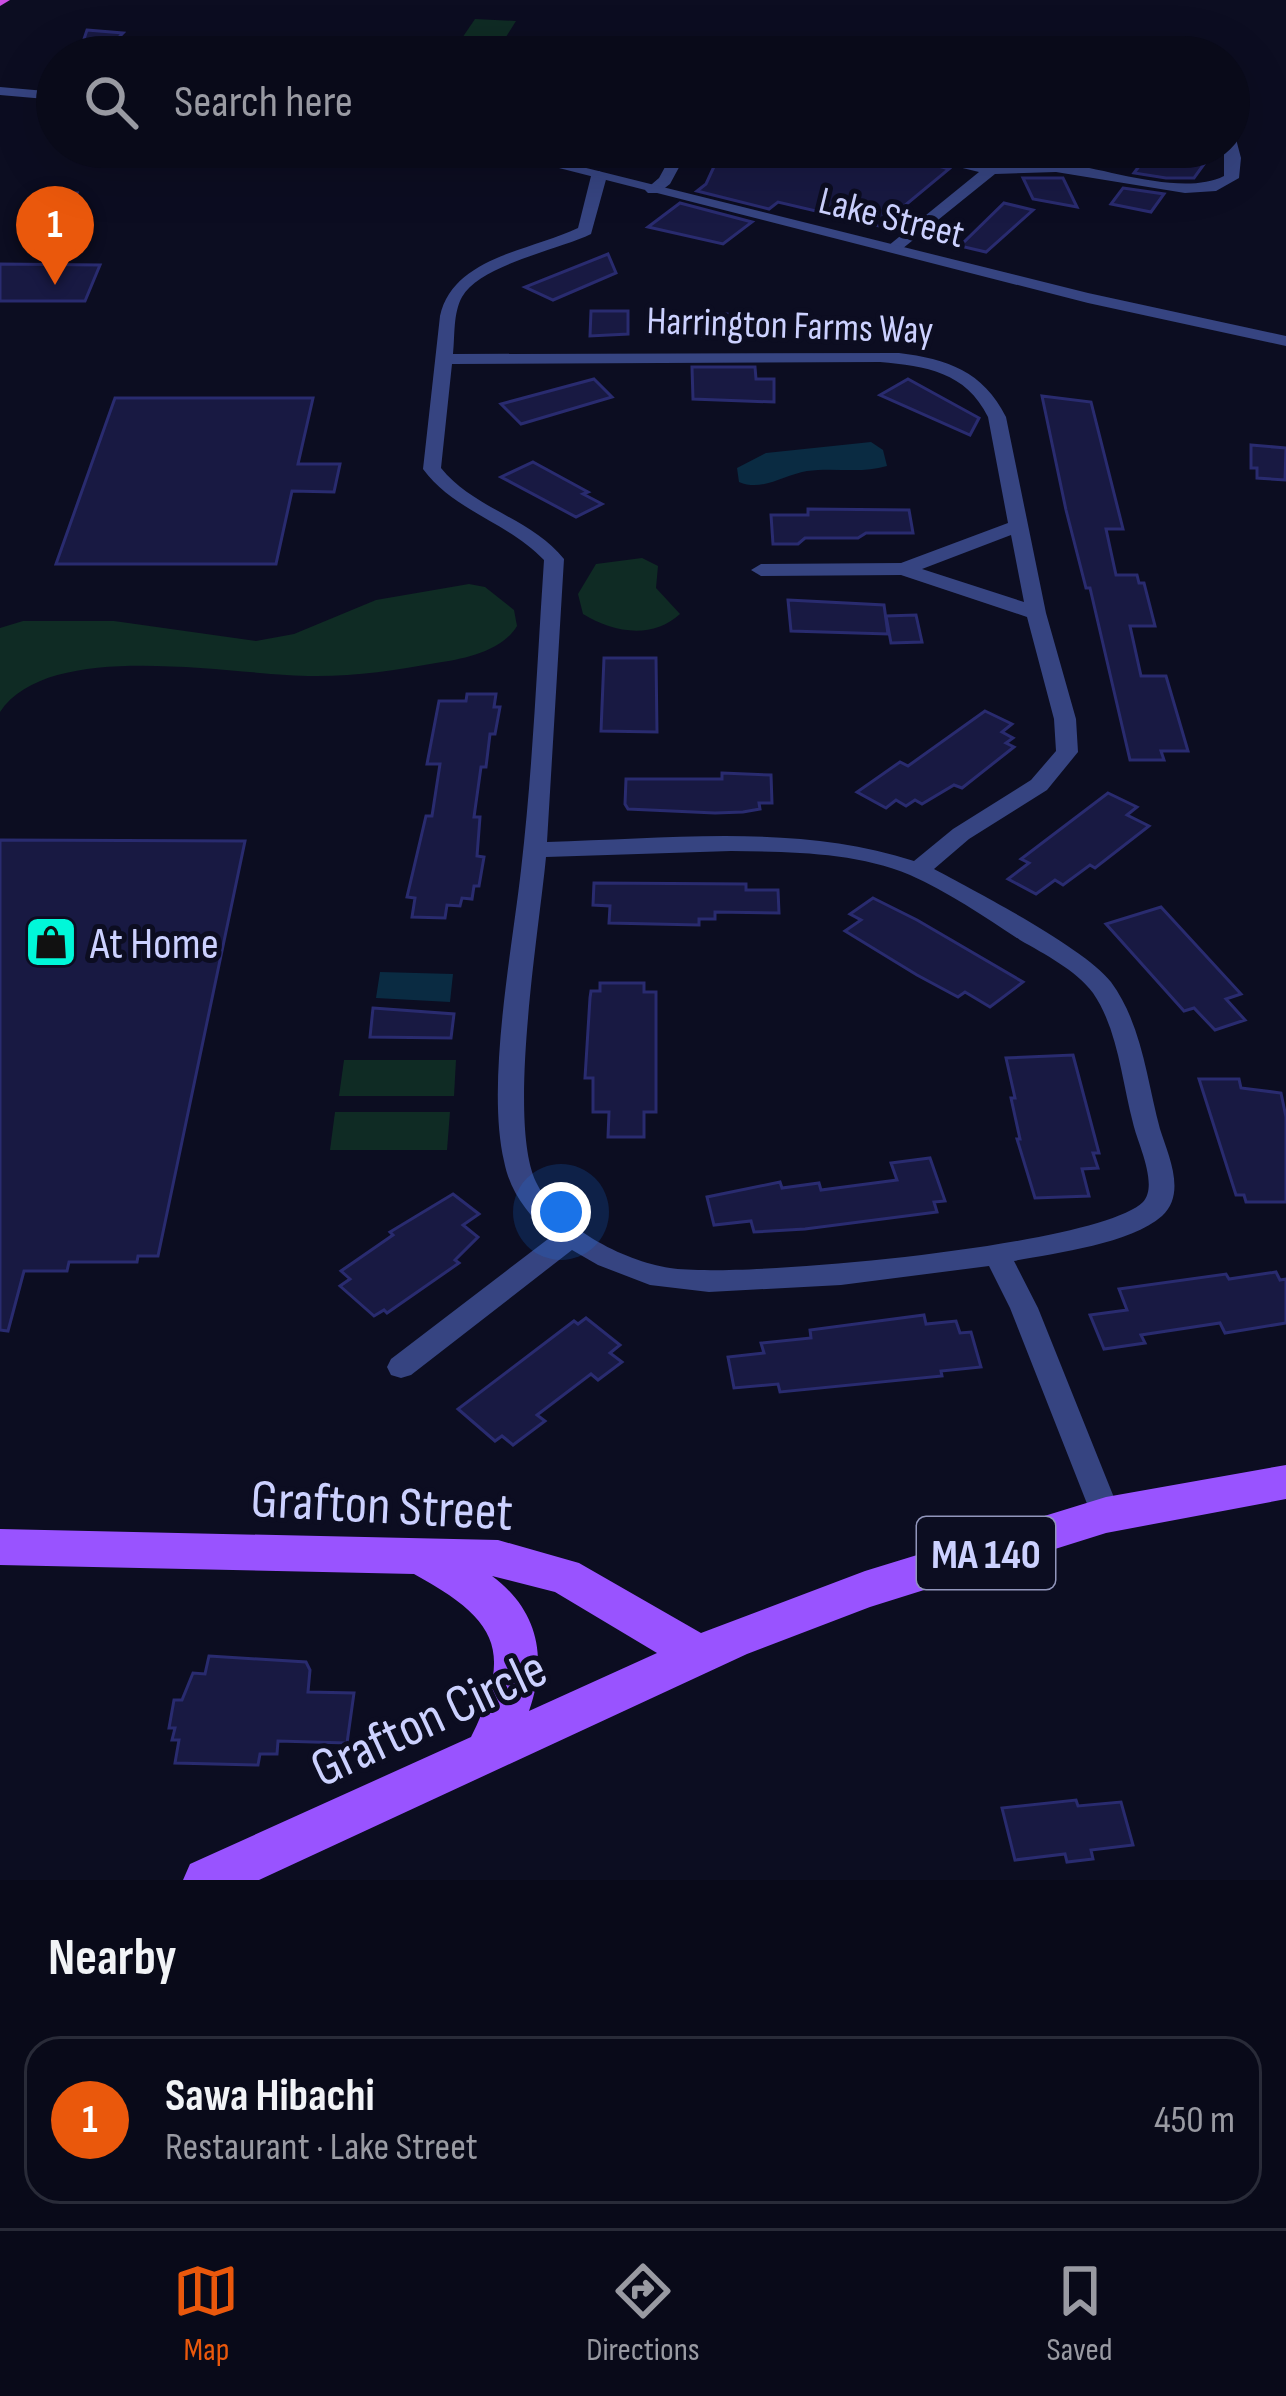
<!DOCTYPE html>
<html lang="en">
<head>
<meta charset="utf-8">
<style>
	body { margin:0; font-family:"Sofia Sans Condensed",sans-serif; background:#121322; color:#f1f3f6 }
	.you { position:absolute; left:561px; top:1212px; width:42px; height:42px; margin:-30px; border:9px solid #fff; border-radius:50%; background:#1a73e8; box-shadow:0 0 0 18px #1a73e833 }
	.badge { display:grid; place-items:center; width:78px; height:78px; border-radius:50%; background:#ea580c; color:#fff; font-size:39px; font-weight:700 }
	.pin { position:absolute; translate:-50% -99px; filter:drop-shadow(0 3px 6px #0008) }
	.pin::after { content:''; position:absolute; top:63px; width:42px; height:36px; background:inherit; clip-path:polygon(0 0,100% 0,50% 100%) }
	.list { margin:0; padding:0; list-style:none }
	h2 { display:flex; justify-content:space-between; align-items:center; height:156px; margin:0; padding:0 48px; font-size:51px }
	h2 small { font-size:39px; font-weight:400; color:#999aa2 }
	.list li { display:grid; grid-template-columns:78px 1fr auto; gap:36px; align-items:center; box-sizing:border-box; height:168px; margin:0 24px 24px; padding:0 24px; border:3px solid #292b38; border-radius:36px }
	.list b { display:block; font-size:45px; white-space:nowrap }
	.list p { margin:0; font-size:39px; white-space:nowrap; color:#999aa2 }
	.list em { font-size:39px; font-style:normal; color:#999aa2 }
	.icon { flex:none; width:66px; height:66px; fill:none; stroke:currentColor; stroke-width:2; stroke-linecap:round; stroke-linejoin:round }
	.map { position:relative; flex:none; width:1286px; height:1880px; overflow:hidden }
	.search { position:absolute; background:#090a19; box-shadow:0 12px 48px #0002; left:36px; right:36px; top:36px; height:132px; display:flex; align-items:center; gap:30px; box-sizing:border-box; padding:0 42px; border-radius:66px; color:#999aa2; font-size:45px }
	.sheet { height:348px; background:#090a19 }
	nav { display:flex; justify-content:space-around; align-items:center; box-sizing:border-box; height:168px; border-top:3px solid #292b38; background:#090a19; font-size:33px; color:#999aa2 }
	nav a { display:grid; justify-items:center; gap:6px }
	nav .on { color:#ea580c }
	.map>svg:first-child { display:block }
	.green { fill:#0f2b24 }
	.water { fill:#0a2b42 }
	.building { fill:#181942; stroke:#292b6f; stroke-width:3 }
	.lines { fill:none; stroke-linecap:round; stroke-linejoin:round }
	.minor { fill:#364481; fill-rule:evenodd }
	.tertiary { fill:#364481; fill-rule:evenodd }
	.primary { fill:#9953ff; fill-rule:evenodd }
	.trunk { fill:#cc4de4; fill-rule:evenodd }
	.labels { text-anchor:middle; stroke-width:10; stroke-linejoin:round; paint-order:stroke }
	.far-street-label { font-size:39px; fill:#ccd1ff; stroke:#0c0d21 }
	.shield { fill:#0c0d21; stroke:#9296bc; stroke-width:3 }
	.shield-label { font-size:42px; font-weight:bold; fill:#ccd1ff }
	.poi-label { font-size:45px; fill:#ccd1ff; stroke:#0c0d21; text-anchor:start }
	.near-street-label { font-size:54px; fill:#ccd1ff; stroke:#0c0d21 }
</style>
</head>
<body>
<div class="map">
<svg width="1286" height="1880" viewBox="0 0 1286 1880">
	<rect width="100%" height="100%" fill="#0c0d21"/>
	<!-- green -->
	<g class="green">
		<polygon points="475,19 516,21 496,53 454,50"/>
		<path d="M 642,558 L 658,566 L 656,588 L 680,614 C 652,640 612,632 583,614 L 578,594 L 596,564 Z"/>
		<path d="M 469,584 L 485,587 L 514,610 L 517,626 C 502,651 464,659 436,663 C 397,670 358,676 317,676 C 238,677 51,636 0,712 L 0,628 L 23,621 L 114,621 L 256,641 L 294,634 L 376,600 Z"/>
		<polygon points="344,1060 456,1060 454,1096 339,1096"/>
		<polygon points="335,1112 450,1112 447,1150 330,1150"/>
	</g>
	<!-- water -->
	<g class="water">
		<path d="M 871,442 L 883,450 L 887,466 C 860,474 835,467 807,471 C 783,475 763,492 739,482 L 737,468 L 766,453 Z"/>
		<polygon points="380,972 453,974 450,1002 376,998"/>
	</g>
	<!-- building -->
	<g class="building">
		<polygon points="87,30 123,33 100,57 78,57"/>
		<polygon points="723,147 872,147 949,169 880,226 778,202 769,209 697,191 706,184"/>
		<polygon points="1141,151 1172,153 1207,160 1194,178 1166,178 1134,173 1146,157"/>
		<polygon points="1023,178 1063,178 1077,207 1033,199"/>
		<polygon points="1123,188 1164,194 1151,212 1111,204"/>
		<polygon points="45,193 77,193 66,219 33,219"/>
		<polygon points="680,203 752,222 723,244 648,227"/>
		<polygon points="1004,203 1033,210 986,252 960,246"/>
		<polygon points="608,254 616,273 553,300 525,287"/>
		<polygon points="0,264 100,265 85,301 0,301"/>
		<polygon points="591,311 628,311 628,334 590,336"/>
		<polygon points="691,314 727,314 728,337 692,336"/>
		<polygon points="692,367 755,367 756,379 774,379 774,402 693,399"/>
		<polygon points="594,379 612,397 521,424 501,404"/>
		<polygon points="908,379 979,418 970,435 880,395"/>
		<polygon points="1042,396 1091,402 1123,529 1106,529 1116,575 1137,575 1139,583 1144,583 1155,626 1130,626 1141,676 1166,676 1188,751 1161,751 1164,760 1130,760 1090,588 1086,588 1066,510"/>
		<polygon points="115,398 313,398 298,464 340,464 334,492 292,491 276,564 56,564"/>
		<polygon points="1251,445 1286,448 1285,480 1257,478 1257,468 1251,468"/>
		<polygon points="533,462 588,492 583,494 602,504 576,517 501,477"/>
		<polygon points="808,509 909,510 913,533 866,533 858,538 805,538 798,544 773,544 771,515 808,515"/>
		<polygon points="788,600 884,605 888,634 791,631"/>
		<polygon points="916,615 922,642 891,643 886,616"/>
		<polygon points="604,658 656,658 657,732 601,731"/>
		<polygon points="467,694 496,694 494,707 500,707 495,734 490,734 486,767 481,767 474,817 480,817 477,856 484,857 479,886 474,886 472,899 462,898 460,906 447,905 445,918 412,917 415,898 407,897 426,816 432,816 440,764 427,764 439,701 466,701"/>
		<polygon points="985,711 1012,724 1002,732 1013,738 1006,743 1014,747 962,788 954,785 922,804 915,800 906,806 896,800 886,808 857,792 900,762 908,766"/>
		<polygon points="722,773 771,775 772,803 759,803 760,809 743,812 715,813 628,809 625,804 626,779 722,779"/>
		<polygon points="1108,793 1137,807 1127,815 1149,826 1095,868 1090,865 1063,885 1055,880 1036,894 1008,879 1029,863 1021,859"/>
		<polygon points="0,840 245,841 158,1256 138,1256 137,1262 69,1262 67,1271 24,1271 8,1331 0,1330"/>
		<polygon points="594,883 746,884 746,890 778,890 779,913 715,912 715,919 699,919 699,925 609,923 610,906 593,905"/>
		<polygon points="873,898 917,920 1023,982 990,1007 965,992 958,997 917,975 845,931 861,920 850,914"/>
		<polygon points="1161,907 1241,994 1226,999 1245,1020 1215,1030 1194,1008 1184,1011 1106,924"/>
		<polygon points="600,983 644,983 644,992 656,992 656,1112 644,1112 644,1137 608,1137 609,1112 593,1112 593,1078 585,1078 590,998 591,991 600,991"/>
		<polygon points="373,1008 454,1014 451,1038 370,1037"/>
		<polygon points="1073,1055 1099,1153 1093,1153 1098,1168 1082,1169 1089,1196 1035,1198 1017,1139 1020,1139 1011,1098 1015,1098 1006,1058"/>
		<polygon points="1199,1079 1239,1079 1241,1088 1281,1093 1286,1117 1286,1202 1246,1202 1244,1195 1236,1195"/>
		<polygon points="930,1158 945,1201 934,1202 937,1212 805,1229 754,1232 751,1221 714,1225 707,1197 780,1182 782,1188 819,1183 821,1190 897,1180 891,1163"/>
		<polygon points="453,1194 479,1214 463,1225 478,1237 455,1260 459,1263 387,1313 384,1310 374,1316 340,1286 350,1279 341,1271 393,1235 390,1232"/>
		<polygon points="1276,1272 1280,1280 1286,1279 1286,1323 1225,1333 1220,1323 1141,1335 1145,1343 1104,1349 1090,1315 1127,1310 1119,1289 1226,1274 1229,1279"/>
		<polygon points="924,1315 926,1324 956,1321 960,1333 971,1332 981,1367 941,1371 942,1376 780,1392 778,1384 734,1388 728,1357 764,1353 761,1343 811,1338 810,1330"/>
		<polygon points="586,1318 620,1345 610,1353 622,1362 598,1380 591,1374 537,1415 545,1421 513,1445 502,1436 495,1441 458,1409 574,1321 578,1324"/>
		<polygon points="209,1656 306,1662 310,1670 308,1692 354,1693 347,1743 278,1741 277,1754 260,1754 258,1765 175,1763 179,1740 172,1740 175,1728 169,1728 174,1700 182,1700 193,1673 205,1674"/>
		<polygon points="1076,1800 1078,1806 1121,1802 1133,1845 1091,1850 1093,1859 1067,1862 1065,1854 1015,1860 1002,1808"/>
	</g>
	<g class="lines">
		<!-- minor -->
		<g class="minor">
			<polygon points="731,44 879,53 886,57 731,52 662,57"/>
			<path d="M 1229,135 L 1236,139 L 1241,158 L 1239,178 L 1216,191 L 1185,193 L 1056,172 L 995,174 L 897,253 L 883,250 L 979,172 L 876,147 C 916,147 954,164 995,165 C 1016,166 1038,161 1060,163 C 1106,168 1182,197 1224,176 L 1224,147 L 1229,147 Z"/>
			<polygon points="676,147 690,147 670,184 658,193 648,193 645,190 659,178"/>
			<path d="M 599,171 L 607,176 L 591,234 C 558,250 480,265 462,297 C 453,313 455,336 453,354 L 899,353 C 947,359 983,371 1006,417 L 1046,613 L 1076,719 L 1078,752 L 1047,790 L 969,839 L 934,869 C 975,891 1085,948 1111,982 C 1142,1024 1147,1081 1160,1129 C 1168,1155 1187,1193 1162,1216 C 1130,1244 1055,1253 1014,1261 L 1038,1308 L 1121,1515 L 1117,1524 L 1106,1528 L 1095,1524 L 1010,1308 L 989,1266 L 841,1285 L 709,1292 L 650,1285 L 598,1265 L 572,1250 L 411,1375 L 401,1378 L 391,1375 L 387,1367 L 391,1359 L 552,1236 C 528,1215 510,1192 504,1161 C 486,1083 512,951 521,870 C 533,767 537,663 544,560 C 508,522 455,512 423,469 L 440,316 C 453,257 530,251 578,228 L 591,176 ZM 880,362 C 926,366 966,372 988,417 L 1008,523 L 901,563 L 761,564 L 751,570 L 761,576 L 901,575 L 1027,617 L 1054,719 L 1056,751 L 1031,780 L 953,829 L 914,861 C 796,823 669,839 547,842 L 564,559 C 531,518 474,509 441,468 L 452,364 ZM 1011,535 L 1024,602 L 922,569 ZM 731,851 C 790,852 855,852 910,875 C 948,892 985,917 1020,940 C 1044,954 1076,970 1093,993 C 1118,1029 1122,1082 1133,1123 C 1137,1142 1159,1185 1143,1202 C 1099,1246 739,1279 670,1268 C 623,1261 557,1226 536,1182 C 507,1120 539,931 546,857 Z"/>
		</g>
		<!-- tertiary -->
		<g class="tertiary">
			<polygon points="0,87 57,92 57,100 0,95"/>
			<polygon points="477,147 502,147 1088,293 1286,336 1286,346 1088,303"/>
		</g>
		<!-- primary -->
		<path class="primary" d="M 1286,1465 L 1286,1499 L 1106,1533 L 870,1607 L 747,1654 L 259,1880 L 183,1880 L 190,1864 L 471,1737 C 515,1649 496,1619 414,1574 L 0,1565 L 0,1529 L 498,1540 L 579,1563 L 701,1633 L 865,1571 L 1106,1497 ZM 492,1576 L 555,1592 L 657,1653 L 529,1711 C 548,1658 538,1610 492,1576 Z"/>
		<!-- trunk -->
		<polygon class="trunk" points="0,0 10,0 0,6"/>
	</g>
	<!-- icons -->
	<defs>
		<g id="shop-square" transform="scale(2.7)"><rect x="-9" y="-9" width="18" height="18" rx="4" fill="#00f7d9" stroke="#0c0d21"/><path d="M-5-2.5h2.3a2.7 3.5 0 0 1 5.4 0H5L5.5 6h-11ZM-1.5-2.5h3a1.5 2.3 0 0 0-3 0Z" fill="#111"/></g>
	</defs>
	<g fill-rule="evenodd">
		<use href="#shop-square" x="51" y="942"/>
	</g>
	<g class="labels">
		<!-- far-street labels -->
		<g class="far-street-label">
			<text transform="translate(892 216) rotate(14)" y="14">Lake Street</text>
			<text transform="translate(790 324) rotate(2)" y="14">Harrington Farms Way</text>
		</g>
		<!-- shield labels -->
		<rect class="shield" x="917" y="1517" width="138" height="72" rx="9"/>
		<g class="shield-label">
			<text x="986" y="1568">MA 140</text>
		</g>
		<!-- poi labels -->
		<g class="poi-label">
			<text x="90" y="958">At Home</text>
		</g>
		<!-- near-street labels -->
		<g class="near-street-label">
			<text transform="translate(382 1504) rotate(3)" y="19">Grafton Street</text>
			<text transform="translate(428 1717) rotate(-25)" y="19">Grafton Circle</text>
		</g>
	</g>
</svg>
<div class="you"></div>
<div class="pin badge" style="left:55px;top:285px">1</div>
<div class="search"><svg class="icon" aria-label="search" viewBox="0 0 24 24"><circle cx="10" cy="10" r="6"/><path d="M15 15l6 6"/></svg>Search here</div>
</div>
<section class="sheet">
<h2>Nearby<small></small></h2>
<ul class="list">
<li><span class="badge">1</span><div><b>Sawa Hibachi</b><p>Restaurant · Lake Street</p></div><em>450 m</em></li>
</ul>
</section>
<nav>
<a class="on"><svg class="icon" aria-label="map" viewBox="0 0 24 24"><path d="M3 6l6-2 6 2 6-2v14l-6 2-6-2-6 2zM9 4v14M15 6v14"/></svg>Map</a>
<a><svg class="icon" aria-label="directions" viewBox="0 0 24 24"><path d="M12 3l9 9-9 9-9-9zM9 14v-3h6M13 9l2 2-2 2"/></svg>Directions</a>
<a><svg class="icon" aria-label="saved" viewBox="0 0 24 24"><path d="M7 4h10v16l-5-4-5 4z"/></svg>Saved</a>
</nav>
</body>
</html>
